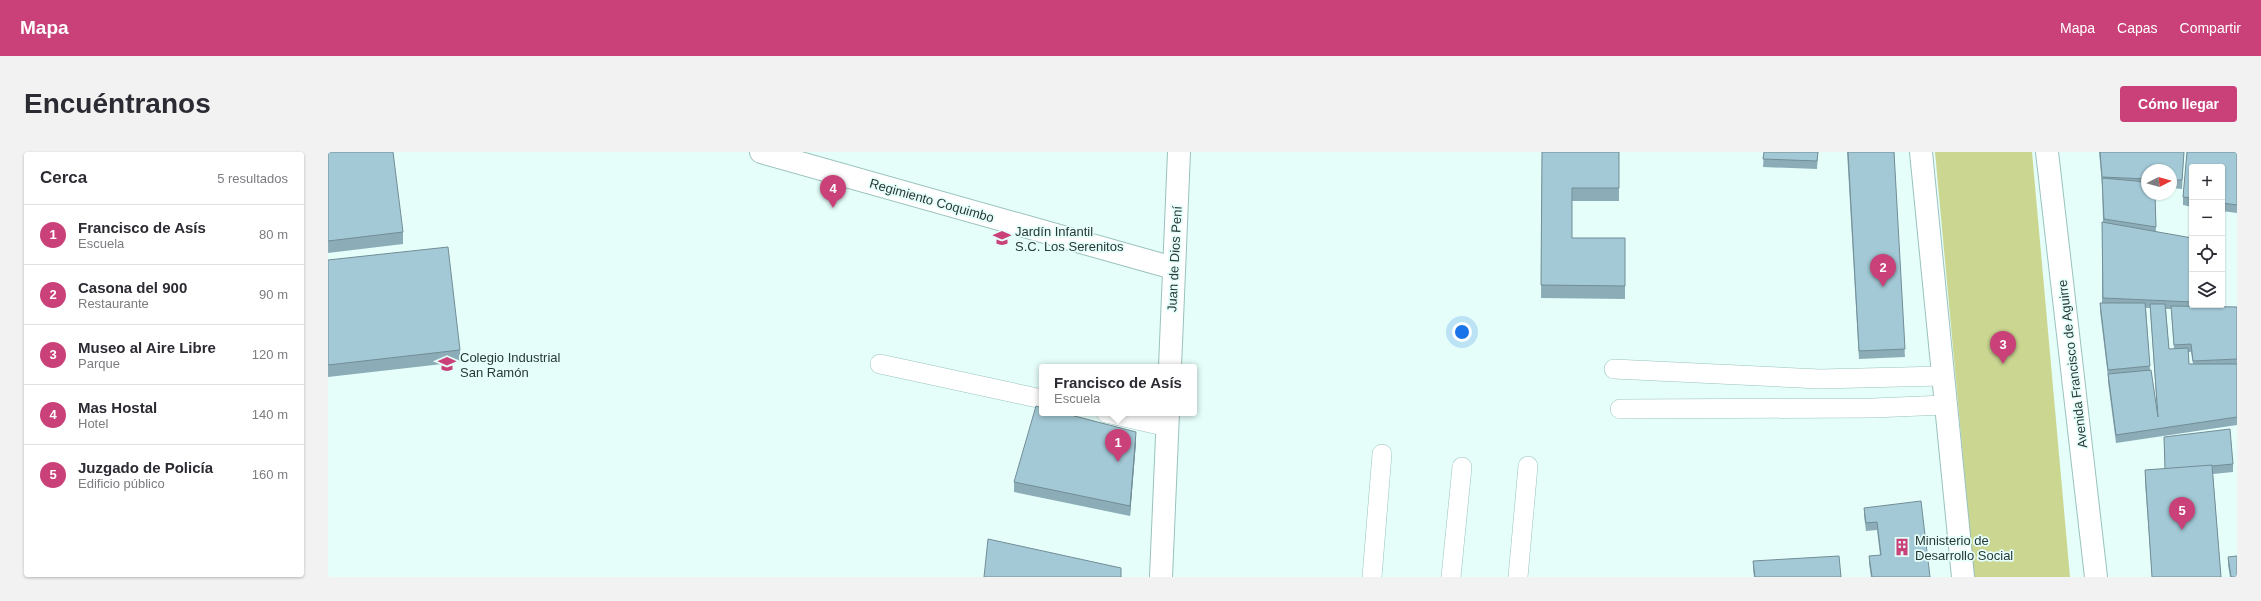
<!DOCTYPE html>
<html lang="es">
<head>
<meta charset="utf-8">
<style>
	body { margin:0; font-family:Helvetica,sans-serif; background:#f2f2f3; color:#2b2b33 }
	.controls { position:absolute; right:12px; top:12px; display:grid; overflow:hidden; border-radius:4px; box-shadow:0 1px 3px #0004 }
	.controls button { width:36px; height:36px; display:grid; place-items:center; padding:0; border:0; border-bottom:1px solid #e1e1e2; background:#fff; color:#2b2b33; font:20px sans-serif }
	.compass { position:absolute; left:1813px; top:12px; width:36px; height:36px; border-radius:50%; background:#fff; box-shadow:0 1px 3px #0004; rotate:84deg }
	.you { position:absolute; left:1134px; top:180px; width:14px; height:14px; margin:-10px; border:3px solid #fff; border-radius:50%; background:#1a73e8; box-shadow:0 0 0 6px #1a73e833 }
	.badge { display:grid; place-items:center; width:26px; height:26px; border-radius:50%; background:#ca4079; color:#fff; font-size:13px; font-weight:700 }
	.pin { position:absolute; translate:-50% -33px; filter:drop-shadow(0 1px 2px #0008) }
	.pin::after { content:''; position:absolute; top:21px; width:14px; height:12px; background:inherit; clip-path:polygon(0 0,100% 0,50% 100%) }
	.popup { position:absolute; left:711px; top:212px; width:158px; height:52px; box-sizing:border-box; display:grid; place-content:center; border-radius:4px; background:#fff; filter:drop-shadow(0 1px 3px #0005); font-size:13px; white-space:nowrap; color:#7c7c81 }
	.popup b { font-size:15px; color:#2b2b33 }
	.popup::after { content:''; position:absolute; left:50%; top:100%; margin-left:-8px; border:8px solid transparent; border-top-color:#fff }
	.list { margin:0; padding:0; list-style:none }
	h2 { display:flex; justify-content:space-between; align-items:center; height:52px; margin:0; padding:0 16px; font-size:17px }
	h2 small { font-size:13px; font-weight:400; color:#7c7c81 }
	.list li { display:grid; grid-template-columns:26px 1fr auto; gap:12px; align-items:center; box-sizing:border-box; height:60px; padding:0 16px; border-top:1px solid #e1e1e2 }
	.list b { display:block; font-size:15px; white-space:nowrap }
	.list p { margin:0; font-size:13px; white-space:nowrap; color:#7c7c81 }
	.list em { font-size:13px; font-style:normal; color:#7c7c81 }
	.icon { flex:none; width:22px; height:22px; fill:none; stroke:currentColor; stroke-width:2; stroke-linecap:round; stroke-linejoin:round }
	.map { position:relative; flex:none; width:1909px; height:425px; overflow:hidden; border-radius:4px }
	header { display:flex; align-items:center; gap:24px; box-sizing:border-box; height:56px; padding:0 20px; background:#ca4079; color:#fff }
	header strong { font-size:19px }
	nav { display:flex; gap:22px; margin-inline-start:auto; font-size:14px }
	.intro { display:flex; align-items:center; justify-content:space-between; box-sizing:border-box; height:96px; padding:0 24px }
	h1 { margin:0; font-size:28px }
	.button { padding:10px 18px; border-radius:4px; background:#ca4079; color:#fff; font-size:14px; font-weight:700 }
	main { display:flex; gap:24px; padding:0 24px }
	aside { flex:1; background:#fff; border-radius:4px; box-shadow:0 1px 3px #0004 }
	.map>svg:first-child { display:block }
	.green { fill:#cbd791 }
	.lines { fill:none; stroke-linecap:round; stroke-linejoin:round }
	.lane-casing { stroke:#99c2bd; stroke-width:20 }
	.street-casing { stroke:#99c2bd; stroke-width:24 }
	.secondary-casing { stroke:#99c2bd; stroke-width:24 }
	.primary-casing { stroke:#99c2bd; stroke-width:24 }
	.lane { stroke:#fff; stroke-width:19 }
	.street { stroke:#fff; stroke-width:22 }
	.secondary { stroke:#fff; stroke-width:22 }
	.primary { stroke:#fff; stroke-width:22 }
	.wall { fill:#8cadb8; fill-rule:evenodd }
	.shaded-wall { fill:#728d96 }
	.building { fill:#a3c9d6; stroke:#728d96 }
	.labels { text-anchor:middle; stroke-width:3.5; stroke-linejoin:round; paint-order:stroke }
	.street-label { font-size:13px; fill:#283936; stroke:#e5fefa }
	.poi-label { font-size:13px; fill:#283936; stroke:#e5fefa; text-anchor:start }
</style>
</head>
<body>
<header>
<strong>Mapa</strong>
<nav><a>Mapa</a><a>Capas</a><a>Compartir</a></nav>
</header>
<div class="intro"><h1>Encuéntranos</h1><a class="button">Cómo llegar</a></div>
<main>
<aside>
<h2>Cerca<small>5 resultados</small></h2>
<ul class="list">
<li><span class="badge">1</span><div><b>Francisco de Asís</b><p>Escuela</p></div><em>80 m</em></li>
<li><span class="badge">2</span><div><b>Casona del 900</b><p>Restaurante</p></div><em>90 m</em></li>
<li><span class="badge">3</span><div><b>Museo al Aire Libre</b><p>Parque</p></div><em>120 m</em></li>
<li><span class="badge">4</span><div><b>Mas Hostal</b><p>Hotel</p></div><em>140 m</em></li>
<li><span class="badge">5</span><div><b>Juzgado de Policía</b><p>Edificio público</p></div><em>160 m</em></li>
</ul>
</aside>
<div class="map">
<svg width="1909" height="425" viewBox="0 0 1909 425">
	<rect width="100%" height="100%" fill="#e5fefa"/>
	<!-- green -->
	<polygon class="green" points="1607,0 1704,0 1742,425 1646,425"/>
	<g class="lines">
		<!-- lane casing -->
		<g class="lane-casing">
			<g id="lane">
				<polyline points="552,212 714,247"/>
				<polyline points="1286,217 1492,227 1614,224"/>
				<polyline points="1292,257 1545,256 1617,253"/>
				<polyline points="778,261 840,275"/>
				<polyline points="1044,425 1054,302"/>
				<polyline points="1123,425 1134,315"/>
				<polyline points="1190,425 1200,314"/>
			</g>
		</g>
		<!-- street casing -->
		<g class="street-casing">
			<polyline id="street" points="433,0 845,116"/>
		</g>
		<!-- secondary casing -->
		<g class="secondary-casing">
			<g id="secondary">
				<polyline points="842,215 851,0"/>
				<polyline points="833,425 840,261"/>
			</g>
		</g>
		<!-- primary casing -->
		<g class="primary-casing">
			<g id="primary">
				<polyline points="1593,0 1635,425"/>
				<polyline points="1719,0 1768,425"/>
			</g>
		</g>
		<!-- lane -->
		<use href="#lane" class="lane"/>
		<!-- street -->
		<use href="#street" class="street"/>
		<!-- secondary -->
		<use href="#secondary" class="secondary"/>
		<!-- primary -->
		<use href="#primary" class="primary"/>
	</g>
	<!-- wall -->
	<g class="wall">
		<polygon points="0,0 75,80 75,92 0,101"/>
		<polygon points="1214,0 1291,0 1291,49 1244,49 1244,86 1297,86 1297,147 1213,146"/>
		<polygon points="1436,0 1490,0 1489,17 1435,15"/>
		<polygon points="1519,0 1566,0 1577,205 1531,207"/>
		<path d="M 1771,0 L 1856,0 L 1854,37 L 1843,36 L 1843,18 L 1819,18 L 1819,42 L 1827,42 L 1828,80 L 1864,86 L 1864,153 L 1878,153 L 1878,154 L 1909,155 L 1909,273 L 1788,291 L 1780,230 L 1780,225 L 1772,159 L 1772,151 L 1774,151 L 1774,70 L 1775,70 L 1774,33 ZM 1818,156 L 1822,156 L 1829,257 L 1822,218 ZM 1838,157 L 1843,157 L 1846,197 L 1841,197 ZM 1860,200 L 1863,200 L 1865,212 L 1861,212 Z"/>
		<polygon points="1859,0 1909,0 1909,61 1894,59 1894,15 1864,15 1864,55 1855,53 1855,45"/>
		<polygon points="0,108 132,198 132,210 0,225"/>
		<polygon points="1836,285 1905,312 1905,320 1885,322 1893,425 1824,425 1817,330 1817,318 1837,317"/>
		<polygon points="808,290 802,364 686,340 686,330"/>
		<polygon points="1536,356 1602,425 1543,425 1541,412 1541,404 1552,403 1549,378 1538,379 1536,364"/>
		<polygon points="1900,405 1909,425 1902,425 1900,413"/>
		<polygon points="1425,409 1513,425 1426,425 1425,417"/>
	</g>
	<!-- shaded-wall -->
	<polygon class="shaded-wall" points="808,280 808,290 802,364 802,354"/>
	<!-- building -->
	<g class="building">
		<polygon points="0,0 65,0 75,80 0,89"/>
		<polygon points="1214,0 1291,0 1291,36 1244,36 1244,86 1297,86 1297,134 1213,133"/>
		<polygon points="1436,0 1490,0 1489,9 1435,7"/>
		<polygon points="1520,0 1566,0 1577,197 1531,199"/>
		<polygon points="1772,0 1856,0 1854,28 1843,28 1843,18 1819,18 1819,27 1774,25"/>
		<polygon points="1859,0 1909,0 1909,53 1894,51 1894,15 1864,15 1864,46 1855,45"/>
		<polygon points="1774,26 1819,30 1819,42 1827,42 1828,75 1776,67"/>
		<polygon points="1774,70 1864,86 1864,150 1775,146"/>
		<polygon points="120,95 132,198 0,213 0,108"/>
		<polygon points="1772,151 1817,151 1822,214 1780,218"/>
		<polygon points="1822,152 1837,152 1841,197 1860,196 1861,212 1909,212 1909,265 1788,283 1780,222 1823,218 1830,265"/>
		<polygon points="1843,154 1909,155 1909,207 1865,209 1863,192 1846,193"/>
		<polygon points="708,254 714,256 714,261 735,261 808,280 802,354 686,330"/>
		<polygon points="1902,277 1905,312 1884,314 1837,317 1836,285"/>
		<polygon points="1884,313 1893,425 1824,425 1817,318"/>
		<polygon points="1593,349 1602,425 1544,425 1541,404 1553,403 1549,370 1538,371 1536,356"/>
		<polygon points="660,387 793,416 793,425 656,425"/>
		<polygon points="1511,404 1513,425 1427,425 1425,409"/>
		<polygon points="1909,404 1909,425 1903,425 1900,405"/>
	</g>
	<!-- icons -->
	<defs>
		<g id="school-bare" transform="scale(1.38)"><path d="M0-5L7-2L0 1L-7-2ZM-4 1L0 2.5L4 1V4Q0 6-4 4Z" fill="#ca4079" stroke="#e5fefa" stroke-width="2.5" paint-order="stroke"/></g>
		<g id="building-bare" transform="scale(1.38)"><path d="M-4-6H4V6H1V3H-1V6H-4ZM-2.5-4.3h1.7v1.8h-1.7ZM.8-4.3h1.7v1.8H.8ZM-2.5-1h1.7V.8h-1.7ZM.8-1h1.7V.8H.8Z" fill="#ca4079" stroke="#e5fefa" stroke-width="2.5" paint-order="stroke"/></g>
	</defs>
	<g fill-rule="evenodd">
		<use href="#school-bare" x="674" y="86"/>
		<use href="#school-bare" x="119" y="212"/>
		<use href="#building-bare" x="1574" y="395"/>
	</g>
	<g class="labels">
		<!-- street labels -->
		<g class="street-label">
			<text transform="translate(604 48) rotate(16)" y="5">Regimiento Coquimbo</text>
			<text transform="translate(846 107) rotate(-87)" y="5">Juan de Dios Pení</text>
			<text transform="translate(1744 212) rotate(-97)" y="5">Avenida Francisco de Aguirre</text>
		</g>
		<!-- poi labels -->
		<g class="poi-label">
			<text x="687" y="84">Jardín Infantil<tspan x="687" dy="15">S.C. Los Serenitos</tspan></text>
			<text x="132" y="210">Colegio Industrial<tspan x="132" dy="15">San Ramón</tspan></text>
			<text x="1587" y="393">Ministerio de<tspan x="1587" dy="15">Desarrollo Social</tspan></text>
		</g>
	</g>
</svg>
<div class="controls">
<button>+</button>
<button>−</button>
<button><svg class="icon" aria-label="locate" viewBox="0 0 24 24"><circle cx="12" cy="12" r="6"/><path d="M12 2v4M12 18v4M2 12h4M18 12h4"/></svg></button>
<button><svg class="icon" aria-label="layers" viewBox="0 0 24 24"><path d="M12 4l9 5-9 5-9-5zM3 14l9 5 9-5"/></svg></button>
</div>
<svg class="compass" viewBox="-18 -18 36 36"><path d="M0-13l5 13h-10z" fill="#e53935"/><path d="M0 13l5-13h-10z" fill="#7c7c81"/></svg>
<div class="you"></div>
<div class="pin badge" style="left:790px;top:310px">1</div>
<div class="popup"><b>Francisco de Asís</b>Escuela</div>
<div class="pin badge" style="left:1555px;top:135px">2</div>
<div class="pin badge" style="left:1675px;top:212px">3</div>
<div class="pin badge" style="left:505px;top:56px">4</div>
<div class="pin badge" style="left:1854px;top:378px">5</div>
</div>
</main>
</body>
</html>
